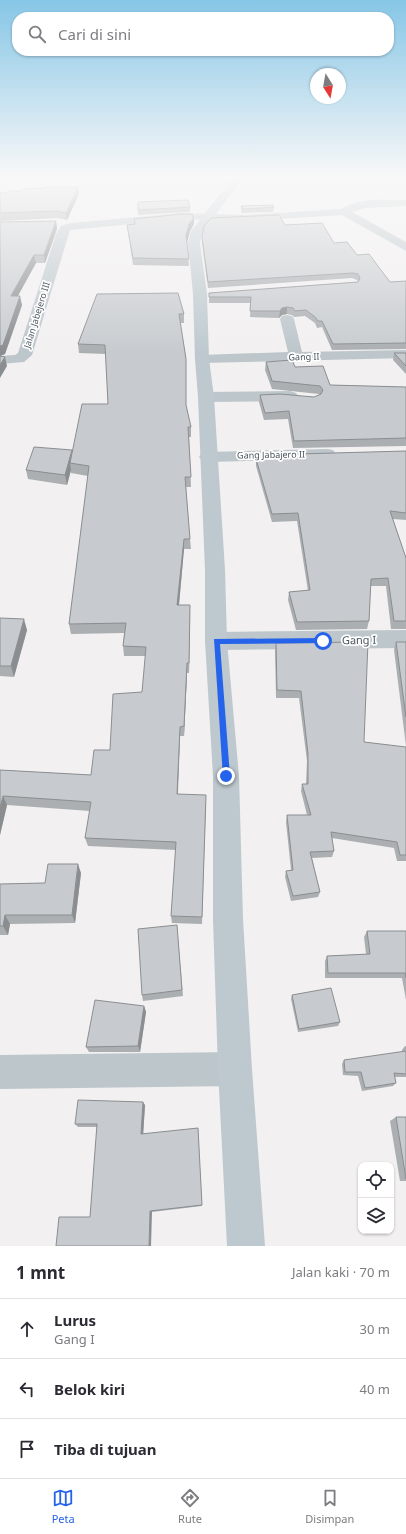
<!DOCTYPE html>
<html lang="id">
<head>
<meta charset="utf-8">
<style>
	body { margin:0; font-family:"Noto Sans",sans-serif; background:#f7f7f7; color:#2b2b33 }
	.controls { position:absolute; right:12px; bottom:12px; display:grid; overflow:hidden; border-radius:8px; box-shadow:0 1px 3px #0004 }
	.controls button { width:36px; height:36px; display:grid; place-items:center; padding:0; border:0; border-bottom:1px solid #e1e1e2; background:#fff; color:#2b2b33; font:20px sans-serif }
	.compass { position:absolute; left:310px; top:68px; width:36px; height:36px; border-radius:50%; background:#fff; box-shadow:0 1px 3px #0004; rotate:169deg }
	.stop { position:absolute; width:12px; height:12px; margin:-9px; border:3px solid #2563eb; border-radius:50%; background:#fff }
	.stop.end { background:#2563eb; border-color:#fff; box-shadow:0 1px 4px #0008 }
	.list { margin:0; padding:0; list-style:none }
	h2 { display:flex; justify-content:space-between; align-items:center; height:52px; margin:0; padding:0 16px; font-size:17px }
	h2 small { font-size:13px; font-weight:400; color:#7c7c81 }
	.list li { display:grid; grid-template-columns:26px 1fr auto; gap:12px; align-items:center; box-sizing:border-box; height:60px; padding:0 16px; border-top:1px solid #e1e1e2 }
	.list b { display:block; font-size:15px; white-space:nowrap }
	.list p { margin:0; font-size:13px; white-space:nowrap; color:#7c7c81 }
	.list em { font-size:13px; font-style:normal; color:#7c7c81 }
	.icon { flex:none; width:22px; height:22px; fill:none; stroke:currentColor; stroke-width:2; stroke-linecap:round; stroke-linejoin:round }
	.map { position:relative; flex:none; width:406px; height:1246px; overflow:hidden }
	.search { position:absolute; background:#fff; box-shadow:0 1px 3px #0004; left:12px; right:12px; top:12px; height:44px; display:flex; align-items:center; gap:10px; box-sizing:border-box; padding:0 14px; border-radius:16px; color:#7c7c81; font-size:15px }
	.sheet { height:232px; background:#fff }
	nav { display:flex; justify-content:space-around; align-items:center; box-sizing:border-box; height:56px; border-top:1px solid #e1e1e2; background:#fff; font-size:11px; color:#7c7c81 }
	nav a { display:grid; justify-items:center; gap:2px }
	nav .on { color:#2563eb }
	.map>svg:first-child { display:block }
	.lines { fill:none; stroke-linecap:round; stroke-linejoin:round }
	.street { fill:#bcc6cb; fill-rule:evenodd }
	.secondary { fill:#bdc9cf; fill-rule:evenodd }
	.wall { fill:#abafb2 }
	.shaded-wall { fill:#8b8e91 }
	.building { fill:#c7cbcf; stroke:#8b8e91 }
	.route { fill:#2563eb }
	.labels { text-anchor:middle; stroke-width:3.5; stroke-linejoin:round; paint-order:stroke }
	.far-street-label { font-size:9px; fill:#49555b; stroke:#fff }
	.street-label { font-size:11px; fill:#49555b; stroke:#fff }
</style>
</head>
<body>
<div class="map">
<svg width="406" height="1246" viewBox="0 0 406 1246">
	<rect width="100%" height="100%" fill="#f2f0f0"/>
	<g class="lines">
		<!-- street -->
		<g class="street">
			<path d="M 406,200 L 406,206 L 365,208 L 352,212 L 406,242 L 406,251 L 342,215 L 246,221 L 182,219 L 70,230 L 32,355 L 24,362 L 0,364 L 0,356 L 15,355 L 18,353 L 56,234 L 61,226 L 71,223 L 182,213 L 246,215 L 341,209 C 360,197 385,200 406,200 Z"/>
			<polygon points="287,315 292,316 294,319 302,352 406,350 406,358 202,363 197,362 195,359 197,356 202,355 288,352 280,319 282,316"/>
			<polygon points="290,391 296,393 298,396 296,399 290,401 206,402 200,400 198,397 200,394 206,392"/>
			<polygon points="327,449 333,450 336,454 333,458 327,459 208,462 202,461 199,457 202,453 208,452"/>
			<polygon points="406,630 406,648 216,650 208,647 205,641 208,635 216,632"/>
			<polygon points="235,1052 247,1057 252,1069 247,1081 235,1086 0,1089 0,1055"/>
		</g>
		<!-- secondary -->
		<polygon class="secondary" points="233,178 243,178 203,231 200,243 207,294 209,359 214,397 225,570 227,641 239,776 243,919 252,1069 265,1246 227,1246 218,1069 213,919 213,776 205,641 205,570 198,397 195,359 193,294 188,243 191,231"/>
	</g>
	<!-- wall -->
	<g class="wall">
		<polygon points="78,187 79,194 67,220 58,218 0,221 0,193 7,193 44,188"/>
		<polygon points="138,202 190,207 190,212 138,215"/>
		<polygon points="241,206 274,207 273,212 242,213 241,211"/>
		<polygon points="194,218 194,224 190,231 187,241 189,266 133,265 127,225 134,224 134,219"/>
		<polygon points="56,221 57,229 45,263 36,263 17,296 22,305 5,354 0,356 0,222"/>
		<polygon points="285,225 334,243 357,255 390,282 406,281 406,349 332,350 322,327 317,328 315,323 305,316 294,317 292,315 287,314 282,315 279,318 250,317 251,303 209,303 209,293 358,282 357,280 352,278 208,288 202,243 202,237"/>
		<polygon points="97,294 184,314 184,323 180,323 186,406 191,427 191,437 189,437 191,487 186,487 190,539 191,549 184,549 179,605 190,605 190,615 189,673 187,673 184,736 180,736 178,794 206,804 202,924 172,923 171,916 176,850 88,846 85,838 90,811 7,805 0,835 0,770 91,775 110,750 142,692 146,656 124,656 123,646 124,633 71,634 69,624 88,476 71,473 71,470 67,485 28,479 26,470 72,450 108,404 106,354 79,353 78,344"/>
		<polygon points="394,353 406,353 406,374 393,360"/>
		<polygon points="266,362 295,367 330,385 406,387 406,446 293,448 288,419 264,420 259,402 260,395 314,397 320,395 319,394 272,389 265,370"/>
		<polygon points="406,451 406,520 393,519 406,558 406,629 391,629 386,586 370,586 369,621 367,629 296,630 288,600 289,592 308,591 297,521 272,522 256,466 256,459 296,456 297,454"/>
		<polygon points="0,618 27,630 14,677 0,676"/>
		<polygon points="396,642 406,642 406,746 394,650"/>
		<polygon points="276,643 364,742 406,747 406,861 397,861 394,848 332,838 334,851 332,857 312,858 320,892 318,897 291,901 285,877 286,871 291,870 286,822 287,815 307,815 301,791 302,784 306,784 307,761 299,698 276,698 275,651"/>
		<polygon points="81,873 75,923 10,924 8,935 0,935 0,884 45,883"/>
		<polygon points="177,925 183,996 143,1001 142,995"/>
		<polygon points="367,931 406,931 406,1000 402,978 325,978 325,961 327,956 366,954 364,937"/>
		<polygon points="292,995 340,1022 338,1026 298,1032 291,999"/>
		<polygon points="144,1006 146,1012 140,1052 89,1052 86,1047"/>
		<polygon points="405,1046 406,1046 406,1077 395,1077 396,1083 393,1086 362,1091 358,1076 343,1075 342,1064 344,1060 402,1052 402,1050"/>
		<polygon points="145,1105 143,1134 198,1128 202,1206 152,1212 90,1217 97,1127 78,1127 75,1124"/>
		<polygon points="396,1117 406,1117 406,1181 400,1181 390,1121"/>
	</g>
	<!-- shaded-wall -->
	<g class="shaded-wall">
		<polygon points="78,187 79,194 67,220 66,213"/>
		<polygon points="194,218 194,224 190,231 187,243 186,236 189,224"/>
		<polygon points="56,221 57,229 45,263 44,255"/>
		<polygon points="34,255 36,263 13,305 11,296"/>
		<polygon points="20,296 22,305 5,354 0,356 0,346"/>
		<polygon points="287,307 287,314 282,315 279,318 280,311 282,308"/>
		<polygon points="5,357 7,366 0,378 0,365"/>
		<polygon points="72,450 70,463 71,470 67,485 65,475"/>
		<polygon points="184,539 184,549 178,615 177,605"/>
		<polygon points="190,605 190,615 189,673 189,663"/>
		<polygon points="24,619 27,630 14,677 11,666"/>
		<polygon points="187,663 187,673 184,736 184,726"/>
		<polygon points="180,727 180,736 177,803 177,794"/>
		<polygon points="3,796 7,805 0,835 0,808"/>
		<polygon points="78,864 81,873 75,923 72,915"/>
		<polygon points="5,915 10,924 8,935 3,926"/>
		<polygon points="144,1006 146,1012 140,1052 138,1046"/>
		<polygon points="143,1102 145,1105 143,1137 141,1134"/>
		<polygon points="150,1211 152,1212 151,1246 149,1246"/>
	</g>
	<!-- building -->
	<g class="building">
		<polygon points="45,187 78,187 66,213 57,211 0,213 0,193 7,193 8,191 22,191 23,189 44,188"/>
		<polygon points="188,200 190,207 138,210 138,202"/>
		<polygon points="273,205 274,207 246,209 242,208 241,206"/>
		<polygon points="182,214 192,214 193,218 194,218 189,224 186,236 189,259 133,258 127,225 135,224 134,219"/>
		<polygon points="279,215 285,225 322,223 334,243 347,242 357,255 369,254 390,282 406,281 406,343 333,344 322,321 318,321 315,317 306,310 295,311 293,308 287,307 282,308 280,311 250,311 251,297 209,297 209,293 358,282 360,278 358,274 353,273 208,282 202,237 204,226 211,218"/>
		<polygon points="56,221 44,255 34,255 11,296 20,296 3,345 0,346 0,222"/>
		<polygon points="178,293 184,314 179,314 186,359 186,405 191,427 188,427 191,477 185,477 190,539 184,539 177,605 190,605 189,663 187,663 184,726 180,727 177,794 206,795 202,917 171,916 176,842 85,838 91,802 3,796 0,808 0,770 91,775 94,750 110,750 113,694 142,692 146,647 123,646 126,623 69,624 89,466 70,463 82,404 108,404 105,345 78,344 97,294"/>
		<polygon points="394,353 406,353 406,366"/>
		<polygon points="0,356 5,357 0,365"/>
		<polygon points="292,360 295,367 323,366 330,385 406,387 406,438 294,441 289,411 265,413 260,395 280,394 314,397 321,394 323,390 320,386 272,381 266,362"/>
		<polygon points="34,447 72,450 65,475 26,470"/>
		<polygon points="406,451 406,513 390,511 406,558 406,621 394,621 388,578 371,579 369,621 297,622 289,592 310,590 298,513 272,514 256,459 297,456 297,454"/>
		<polygon points="0,618 24,619 11,666 0,666"/>
		<polygon points="368,642 364,742 406,747 406,855 400,855 397,842 331,832 334,851 310,852 320,892 293,896 286,871 293,870 287,815 311,815 302,784 308,784 308,754 301,691 277,690 276,643"/>
		<polygon points="396,642 406,642 406,717"/>
		<polygon points="48,864 78,864 72,915 5,915 3,926 0,926 0,884 45,883"/>
		<polygon points="177,925 182,990 142,995 138,929"/>
		<polygon points="367,931 406,931 406,978 405,973 328,973 327,956 370,954"/>
		<polygon points="331,988 340,1022 299,1029 292,995"/>
		<polygon points="95,1000 144,1006 138,1046 86,1047"/>
		<polygon points="406,1051 406,1074 394,1073 396,1083 365,1088 361,1072 345,1072 344,1060"/>
		<polygon points="78,1100 143,1102 141,1134 198,1128 202,1205 150,1211 149,1246 56,1246 59,1217 90,1217 97,1124 75,1124"/>
		<polygon points="396,1117 406,1117 406,1179"/>
	</g>
	<!-- sky -->
	<linearGradient id="sky" x2="0" y2="1"><stop stop-color="#86c6e6"/><stop offset="0.5" stop-color="#f9f8f8"/><stop offset="1" stop-color="#f9f8f8" stop-opacity="0"/></linearGradient>
	<rect width="406" height="353" fill="url(#sky)"/>
	<!-- route -->
	<polygon class="route" points="323,638 326,641 323,643 220,644 230,776 229,778 223,778 214,639"/>
	<g class="labels">
		<!-- far-street labels -->
		<g class="far-street-label">
			<text transform="translate(37 315) rotate(-73)" y="3">Jalan Jabejero III</text>
			<text transform="translate(304 357) rotate(-2)" y="3">Gang II</text>
			<text transform="translate(271 455) rotate(-1)" y="3">Gang Jabajero II</text>
		</g>
		<!-- street labels -->
		<g class="street-label">
			<text transform="translate(359 640) rotate(-1)" y="4">Gang I</text>
		</g>
	</g>
</svg>
<div class="controls">
<button><svg class="icon" aria-label="locate" viewBox="0 0 24 24"><circle cx="12" cy="12" r="6"/><path d="M12 2v4M12 18v4M2 12h4M18 12h4"/></svg></button>
<button><svg class="icon" aria-label="layers" viewBox="0 0 24 24"><path d="M12 4l9 5-9 5-9-5zM3 14l9 5 9-5"/></svg></button>
</div>
<svg class="compass" viewBox="-18 -18 36 36"><path d="M0-13l5 13h-10z" fill="#e53935"/><path d="M0 13l5-13h-10z" fill="#7c7c81"/></svg>
<div class="stop" style="left:323px;top:641px"></div>
<div class="stop end" style="left:226px;top:776px"></div>
<div class="search"><svg class="icon" aria-label="search" viewBox="0 0 24 24"><circle cx="10" cy="10" r="6"/><path d="M15 15l6 6"/></svg>Cari di sini</div>
</div>
<section class="sheet">
<h2>1 mnt<small>Jalan kaki · 70 m</small></h2>
<ul class="list">
<li><svg class="icon" aria-label="ahead" viewBox="0 0 24 24"><path d="M12 20V5M6 11l6-6 6 6"/></svg><div><b>Lurus</b><p>Gang I</p></div><em>30 m</em></li>
<li><svg class="icon" aria-label="left" viewBox="0 0 24 24"><path d="M17 20v-9H6M10 6l-5 5 5 5"/></svg><div><b>Belok kiri</b></div><em>40 m</em></li>
<li><svg class="icon" aria-label="arrive" viewBox="0 0 24 24"><path d="M6 21V4h12l-3 4 3 4H6"/></svg><div><b>Tiba di tujuan</b></div></li>
</ul>
</section>
<nav>
<a class="on"><svg class="icon" aria-label="map" viewBox="0 0 24 24"><path d="M3 6l6-2 6 2 6-2v14l-6 2-6-2-6 2zM9 4v14M15 6v14"/></svg>Peta</a>
<a><svg class="icon" aria-label="directions" viewBox="0 0 24 24"><path d="M12 3l9 9-9 9-9-9zM9 14v-3h6M13 9l2 2-2 2"/></svg>Rute</a>
<a><svg class="icon" aria-label="saved" viewBox="0 0 24 24"><path d="M7 4h10v16l-5-4-5 4z"/></svg>Disimpan</a>
</nav>
</body>
</html>
